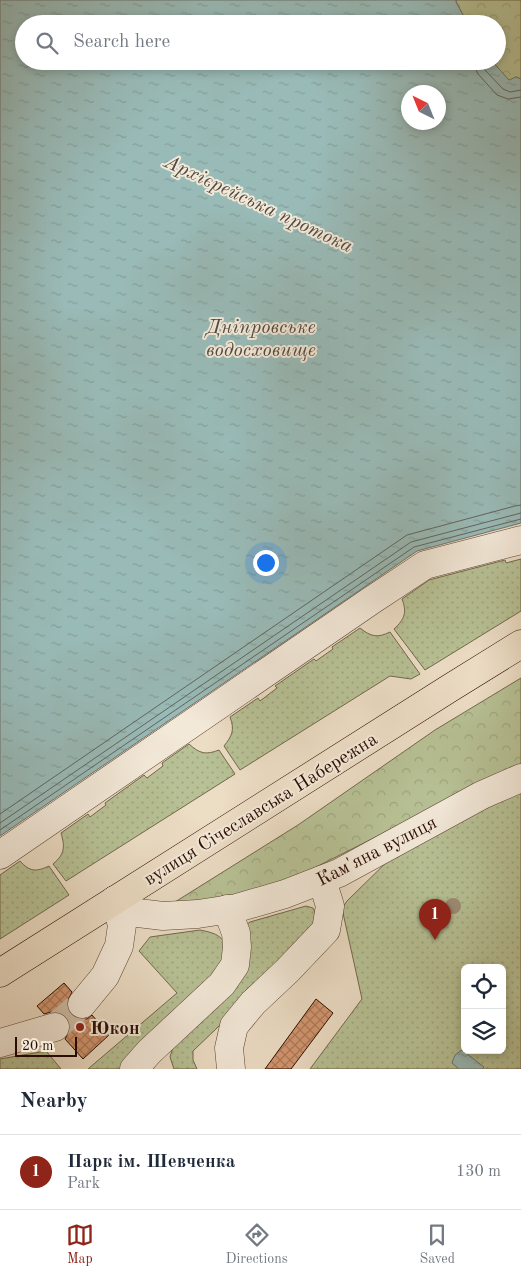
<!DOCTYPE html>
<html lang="en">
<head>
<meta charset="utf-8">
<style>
	body { margin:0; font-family:"Old Standard TT",serif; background:#f6f6f7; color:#1f2937 }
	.controls { position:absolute; right:15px; bottom:15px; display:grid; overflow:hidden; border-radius:8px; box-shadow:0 2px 8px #0003 }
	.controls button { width:45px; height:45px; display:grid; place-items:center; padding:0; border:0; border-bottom:1px solid #e0e1e3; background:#fff; color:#1f2937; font:25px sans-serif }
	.compass { position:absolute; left:401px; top:85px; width:45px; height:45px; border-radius:50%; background:#fff; box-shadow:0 2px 8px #0003; rotate:317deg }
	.scale { position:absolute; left:15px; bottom:12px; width:62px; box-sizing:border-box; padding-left:5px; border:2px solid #2c0d02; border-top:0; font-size:14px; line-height:18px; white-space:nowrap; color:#2c0d02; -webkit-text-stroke:4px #f3e9d9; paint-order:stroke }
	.you { position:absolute; left:265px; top:562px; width:18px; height:18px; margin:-12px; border:4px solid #fff; border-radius:50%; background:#1a73e8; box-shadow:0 0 0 8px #1a73e833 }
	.badge { display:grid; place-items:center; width:32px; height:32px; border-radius:50%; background:#8f2418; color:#fff; font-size:16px; font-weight:700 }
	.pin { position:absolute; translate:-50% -41px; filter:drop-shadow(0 1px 2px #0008) }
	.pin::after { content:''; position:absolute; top:26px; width:18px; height:15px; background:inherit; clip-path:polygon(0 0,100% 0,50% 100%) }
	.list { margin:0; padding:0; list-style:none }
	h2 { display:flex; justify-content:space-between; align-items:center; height:65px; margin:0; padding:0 20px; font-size:21px }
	h2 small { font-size:16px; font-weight:400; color:#747a83 }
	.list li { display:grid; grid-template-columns:32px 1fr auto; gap:15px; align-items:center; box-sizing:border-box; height:75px; padding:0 20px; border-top:1px solid #e0e1e3 }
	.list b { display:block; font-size:19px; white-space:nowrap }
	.list p { margin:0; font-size:16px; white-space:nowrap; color:#747a83 }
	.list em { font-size:16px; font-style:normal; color:#747a83 }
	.icon { flex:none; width:28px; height:28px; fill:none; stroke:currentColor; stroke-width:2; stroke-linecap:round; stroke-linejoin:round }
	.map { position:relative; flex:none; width:521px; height:1069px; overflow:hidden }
	.search { position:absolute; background:#fff; box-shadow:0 2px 8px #0003; left:15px; right:15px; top:15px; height:55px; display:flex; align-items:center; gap:12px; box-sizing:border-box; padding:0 18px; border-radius:28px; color:#747a83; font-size:19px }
	.sheet { height:140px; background:#fff }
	nav { display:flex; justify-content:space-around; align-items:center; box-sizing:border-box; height:70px; border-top:1px solid #e0e1e3; background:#fff; font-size:14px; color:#747a83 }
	nav a { display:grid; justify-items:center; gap:2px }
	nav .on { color:#8f2418 }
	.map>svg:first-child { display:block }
	.green { fill:url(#green-dots); stroke:#72674c; fill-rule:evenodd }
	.forest { fill:url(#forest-crowns); stroke:#72674c }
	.water { fill:url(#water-ripples); stroke:#6d756f; fill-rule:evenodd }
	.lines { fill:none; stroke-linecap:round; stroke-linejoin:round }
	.shore { stroke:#62645d; stroke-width:1 }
	.building { fill:url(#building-cross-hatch); stroke:#2c0d02 }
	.minor-tunnel { stroke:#cfbea8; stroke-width:28; stroke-dasharray:28 14; stroke-linecap:butt }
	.minor-casing { stroke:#5c4133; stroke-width:29 }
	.major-casing { stroke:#2c0d02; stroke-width:29 }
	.minor { stroke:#f3e9d9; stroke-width:28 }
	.major { stroke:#ecddc5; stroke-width:28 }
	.tree { fill:#9d8d76 }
	.poi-dot { fill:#8f2418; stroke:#f3e9d9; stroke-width:2 }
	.labels { text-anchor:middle; stroke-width:4; stroke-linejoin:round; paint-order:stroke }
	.street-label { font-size:19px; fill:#2c0d02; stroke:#f3e9d9 }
	.poi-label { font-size:19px; font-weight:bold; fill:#2c0d02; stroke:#f3e9d9; text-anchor:start }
	.water-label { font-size:20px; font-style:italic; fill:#524a42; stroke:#f3e9d9 }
</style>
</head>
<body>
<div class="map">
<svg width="521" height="1069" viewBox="0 0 521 1069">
	<defs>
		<pattern id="green-dots" width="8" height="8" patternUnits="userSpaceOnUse" patternTransform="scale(1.25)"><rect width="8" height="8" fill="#b7c195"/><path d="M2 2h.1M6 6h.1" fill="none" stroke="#9ea57f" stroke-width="1.8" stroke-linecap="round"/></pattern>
		<pattern id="forest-crowns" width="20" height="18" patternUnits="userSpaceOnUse" patternTransform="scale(1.25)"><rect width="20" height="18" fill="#b7c195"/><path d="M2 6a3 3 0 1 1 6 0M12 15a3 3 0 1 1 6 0" fill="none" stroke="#9ea57f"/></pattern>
		<pattern id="water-ripples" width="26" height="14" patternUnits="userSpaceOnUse" patternTransform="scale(1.25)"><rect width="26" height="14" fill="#99bbb8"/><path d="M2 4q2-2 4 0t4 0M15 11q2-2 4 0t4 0" fill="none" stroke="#84a09d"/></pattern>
		<pattern id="building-cross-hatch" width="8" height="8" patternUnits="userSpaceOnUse" patternTransform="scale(1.25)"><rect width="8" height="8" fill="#d3966f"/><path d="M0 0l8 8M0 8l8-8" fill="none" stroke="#ab7959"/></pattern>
	</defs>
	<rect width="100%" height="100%" fill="#ecddc5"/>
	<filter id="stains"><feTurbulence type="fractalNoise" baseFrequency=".004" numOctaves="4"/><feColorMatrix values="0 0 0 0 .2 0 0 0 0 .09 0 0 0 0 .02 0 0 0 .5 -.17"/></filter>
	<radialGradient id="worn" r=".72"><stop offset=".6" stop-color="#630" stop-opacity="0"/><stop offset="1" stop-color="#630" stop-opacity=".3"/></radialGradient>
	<!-- green -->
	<g class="green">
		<path d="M 521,559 L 521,611 L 425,670 L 394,629 C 405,619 407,612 402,599 L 429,580 L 505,560 L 506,563 Z"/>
		<path d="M 360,628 C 371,637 378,638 390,632 L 420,674 L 411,679 L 390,676 L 240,770 L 224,746 C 232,736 235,730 230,717 L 258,698 L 260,701 L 277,688 L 275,686 L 314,659 L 316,661 L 333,649 L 332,647 Z"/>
		<path d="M 189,744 C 200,754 206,755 219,750 L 235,774 L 66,881 L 53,864 C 65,854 65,847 61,833 L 88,814 L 90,817 L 106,805 L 105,803 L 144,775 L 147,778 L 163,766 L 162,763 Z"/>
		<path d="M 521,787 L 521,1069 L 310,1069 L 362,999 L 343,913 L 343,907 L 347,901 L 403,846 ZM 465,968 L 502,968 L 502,1050 L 465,1050 Z"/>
		<path d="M 20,861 C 30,872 36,872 49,866 L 69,895 L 0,939 L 0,875 Z"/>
		<polygon points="306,906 313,908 317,916 319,928 290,958 193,1051 193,1060 197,1069 174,1069 170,1057 173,1047 246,925 250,922"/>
		<path d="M 200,930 C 221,934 225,938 230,959 L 123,1069 L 88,1069 L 177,993 L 139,951 L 150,937 Z"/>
		<polygon points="46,1051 61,1069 0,1069 0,1059"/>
	</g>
	<!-- forest -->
	<g class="forest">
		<polygon points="456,0 521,0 521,79 516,77 509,81 492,61 497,61 497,24 468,24 456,2"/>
		<polygon points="521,678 521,766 479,783 364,843 286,882 242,895 167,907 298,825 435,730"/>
	</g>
	<!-- water -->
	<g class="water">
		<path d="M 0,0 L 456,0 L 456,2 L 468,24 L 24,24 L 24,61 L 492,61 L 509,80 L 516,77 L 521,79 L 521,523 L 417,551 L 0,836 ZM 408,92 L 438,92 L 438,122 L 408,122 Z"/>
		<polygon points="462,1050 484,1067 482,1069 459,1069 452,1063 455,1055"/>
	</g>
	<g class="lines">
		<!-- shore -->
		<g class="shore">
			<polyline points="475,61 475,68 478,74 497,95 508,99 521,97"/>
			<polyline points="482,61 484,69 503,89 510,92 521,90"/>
			<polyline points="0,814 407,535 515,506 521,505"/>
			<polyline points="0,823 411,542 521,513"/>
			<polyline points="0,830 414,547 521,519"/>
		</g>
	</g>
	<!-- building -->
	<g class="building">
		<polygon points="64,983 72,992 67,1002 68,1010 72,1016 80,1019 87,1019 92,1015 109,1035 83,1059 65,1039 70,1030 70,1023 66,1016 58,1012 51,1012 44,1014 37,1006"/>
		<polygon points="316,999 333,1013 291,1069 265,1069"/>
	</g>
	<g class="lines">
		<!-- minor-tunnel -->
		<polyline class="minor-tunnel" points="55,1027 82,1004"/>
		<!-- minor casing -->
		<g class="minor-casing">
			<g id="minor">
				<polyline points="0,855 372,600 425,565 521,540"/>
				<polyline points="115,900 138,913 163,916 198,914 237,908 285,894 339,873 482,795 521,778"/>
				<polyline points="82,1004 105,976 119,946 122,925 115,900"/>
				<polyline points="0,1043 55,1027"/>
				<polyline points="134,1069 149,1052 222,984 235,965 237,947 236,933 227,909"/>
				<polyline points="231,1069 229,1048 234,1026 253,1003 288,970 326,930 330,906 322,880"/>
			</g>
		</g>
		<!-- major casing -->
		<g class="major-casing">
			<polyline id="major" points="0,973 450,688 521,644"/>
		</g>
		<!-- minor -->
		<use href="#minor" class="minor"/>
		<!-- major -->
		<use href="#major" class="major"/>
	</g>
	<!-- trees -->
	<circle class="tree" cx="453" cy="906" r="8"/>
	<!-- markers -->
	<circle class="poi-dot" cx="80" cy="1027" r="5"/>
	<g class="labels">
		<!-- street labels -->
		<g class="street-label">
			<text transform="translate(260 808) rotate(-32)" y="7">вулиця Січеславська Набережна</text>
			<text transform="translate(376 850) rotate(-27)" y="7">Кам'яна вулиця</text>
		</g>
		<!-- poi labels -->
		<g class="poi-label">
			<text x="90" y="1034">Юкон</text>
		</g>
		<!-- water labels -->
		<g class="water-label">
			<text transform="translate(259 203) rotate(25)" y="7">Архієрейська протока</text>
			<text x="261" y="333">Дніпровське<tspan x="261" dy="23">водосховище</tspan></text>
		</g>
	</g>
	<rect width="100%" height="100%" filter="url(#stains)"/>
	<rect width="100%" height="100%" fill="url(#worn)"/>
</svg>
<div class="controls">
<button><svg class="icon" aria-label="locate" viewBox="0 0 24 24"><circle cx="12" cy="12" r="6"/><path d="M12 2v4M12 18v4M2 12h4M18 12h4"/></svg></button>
<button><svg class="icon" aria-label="layers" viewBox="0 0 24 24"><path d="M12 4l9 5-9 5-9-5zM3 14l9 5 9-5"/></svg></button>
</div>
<svg class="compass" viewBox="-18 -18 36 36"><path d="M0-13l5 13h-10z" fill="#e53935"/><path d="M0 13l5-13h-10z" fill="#747a83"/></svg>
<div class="scale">20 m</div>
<div class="you"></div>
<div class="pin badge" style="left:435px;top:940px">1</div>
<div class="search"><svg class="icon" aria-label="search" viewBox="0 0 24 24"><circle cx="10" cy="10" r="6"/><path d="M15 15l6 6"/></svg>Search here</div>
</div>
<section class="sheet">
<h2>Nearby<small></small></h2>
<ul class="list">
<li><span class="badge">1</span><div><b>Парк iм. Шевченка</b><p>Park</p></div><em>130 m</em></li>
</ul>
</section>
<nav>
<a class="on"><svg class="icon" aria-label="map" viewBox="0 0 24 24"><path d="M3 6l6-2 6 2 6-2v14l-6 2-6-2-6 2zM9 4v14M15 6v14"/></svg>Map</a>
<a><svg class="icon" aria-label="directions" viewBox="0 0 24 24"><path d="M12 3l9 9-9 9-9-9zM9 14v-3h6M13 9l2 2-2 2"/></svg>Directions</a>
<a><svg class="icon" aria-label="saved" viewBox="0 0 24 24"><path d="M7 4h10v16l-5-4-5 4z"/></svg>Saved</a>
</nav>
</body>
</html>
